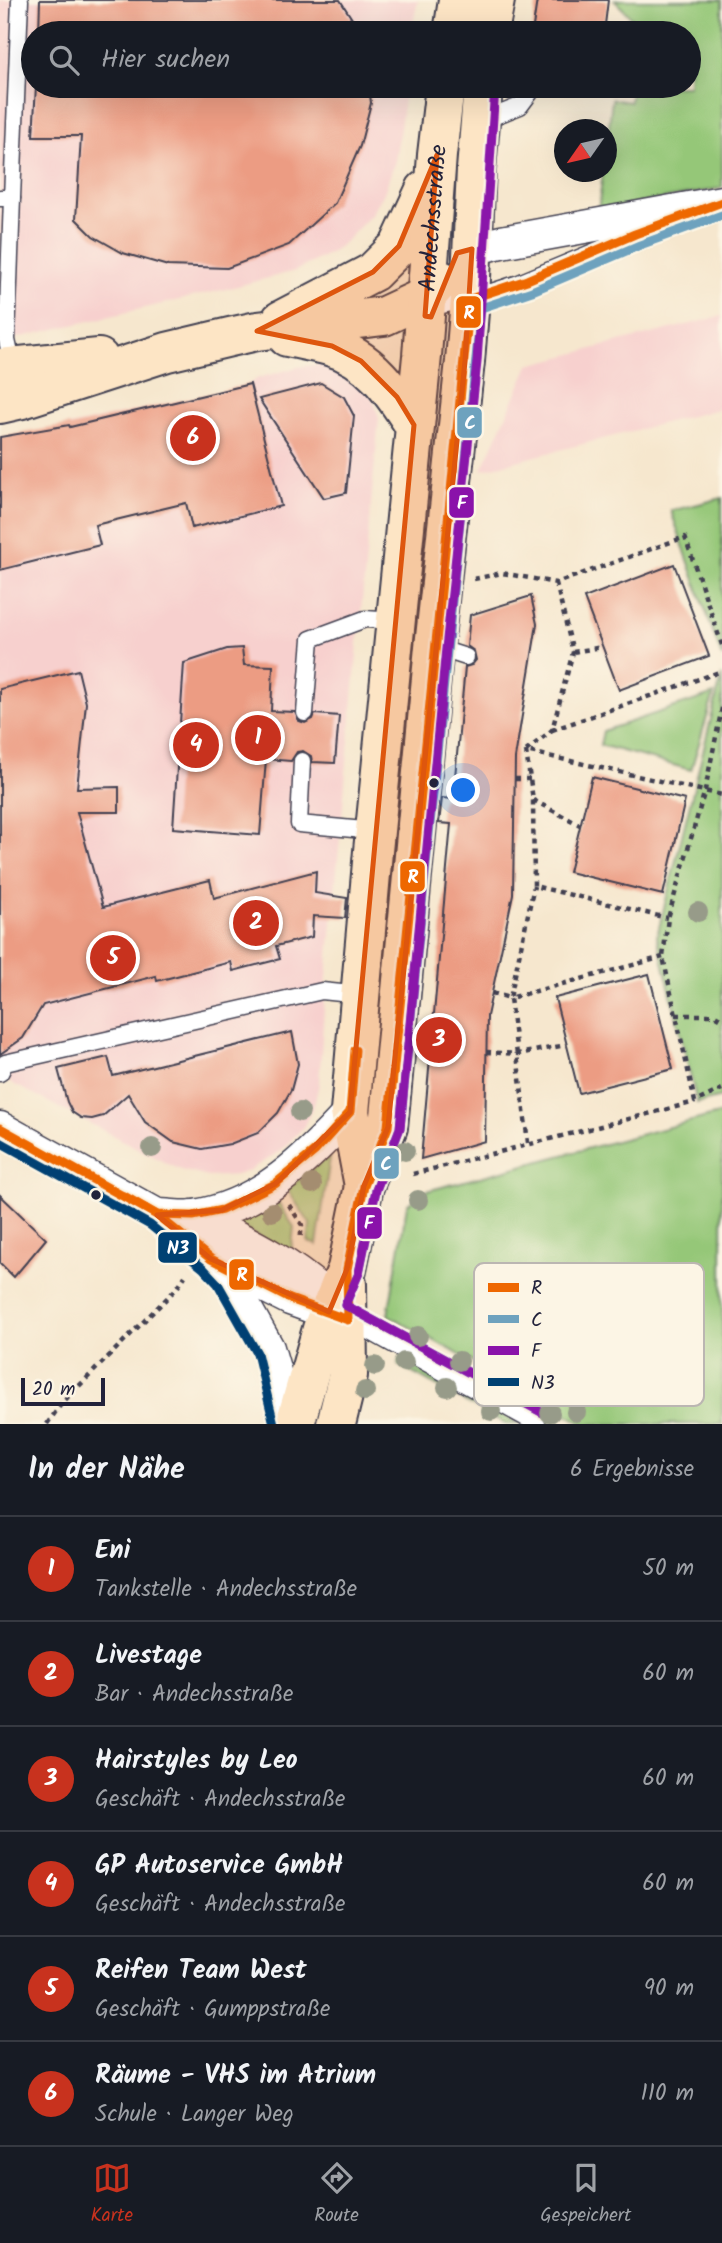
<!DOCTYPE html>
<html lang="de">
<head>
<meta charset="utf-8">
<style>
	body { margin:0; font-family:Kalam,sans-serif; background:#242831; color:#f1f3f6 }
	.compass { position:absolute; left:554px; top:119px; width:63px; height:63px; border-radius:50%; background:#171b24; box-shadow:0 7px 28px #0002; rotate:236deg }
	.scale { position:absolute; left:21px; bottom:18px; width:84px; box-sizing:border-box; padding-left:7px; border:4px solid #22223b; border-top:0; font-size:19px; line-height:24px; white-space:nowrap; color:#22223b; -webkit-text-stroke:5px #fcf5e5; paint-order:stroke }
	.you { position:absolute; left:464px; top:791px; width:24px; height:24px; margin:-18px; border:5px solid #fff; border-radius:50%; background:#1a73e8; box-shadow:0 0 0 10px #1a73e833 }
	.badge { display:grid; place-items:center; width:46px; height:46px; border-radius:50%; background:#c8321e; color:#fff; font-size:23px; font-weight:700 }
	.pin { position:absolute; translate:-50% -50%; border:4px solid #fff; box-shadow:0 2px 7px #0006 }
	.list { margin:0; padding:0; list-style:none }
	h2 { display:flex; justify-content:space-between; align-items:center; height:91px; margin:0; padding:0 28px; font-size:30px }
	h2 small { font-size:23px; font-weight:400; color:#9ea1a6 }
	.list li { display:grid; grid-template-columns:46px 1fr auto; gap:21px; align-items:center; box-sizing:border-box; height:105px; padding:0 28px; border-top:2px solid #363941 }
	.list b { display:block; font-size:26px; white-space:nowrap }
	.list p { margin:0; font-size:23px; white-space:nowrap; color:#9ea1a6 }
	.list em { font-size:23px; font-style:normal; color:#9ea1a6 }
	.icon { flex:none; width:38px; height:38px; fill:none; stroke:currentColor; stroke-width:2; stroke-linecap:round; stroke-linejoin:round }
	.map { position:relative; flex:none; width:722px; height:1424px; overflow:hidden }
	.search { position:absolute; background:#171b24; box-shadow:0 7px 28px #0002; left:21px; right:21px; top:21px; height:77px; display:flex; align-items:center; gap:18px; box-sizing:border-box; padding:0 24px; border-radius:38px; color:#9ea1a6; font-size:26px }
	.sheet { height:721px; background:#171b24 }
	nav { display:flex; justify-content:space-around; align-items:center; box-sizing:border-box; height:98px; border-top:2px solid #363941; background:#171b24; font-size:19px; color:#9ea1a6 }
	nav a { display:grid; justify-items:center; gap:4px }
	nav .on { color:#c8321e }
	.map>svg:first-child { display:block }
	.built { fill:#f7d0ce }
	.green { fill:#95c778; stroke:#5c745a; stroke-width:2 }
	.building { fill:#ec9c83 }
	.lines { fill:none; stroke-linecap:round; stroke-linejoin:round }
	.lane-casing { stroke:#424051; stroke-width:19 }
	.street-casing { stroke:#424051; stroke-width:35 }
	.secondary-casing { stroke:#424051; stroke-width:42 }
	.path { stroke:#424051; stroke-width:4.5; stroke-dasharray:5 5; stroke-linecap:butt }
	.lane { stroke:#fff; stroke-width:16 }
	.street { stroke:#fff; stroke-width:32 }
	.secondary { stroke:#fde5c5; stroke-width:38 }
	.bus-1-casing { stroke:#fcf5e5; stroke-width:14 }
	.bus-2-casing { stroke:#fcf5e5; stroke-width:14 }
	.bus-3-casing { stroke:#fcf5e5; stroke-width:14 }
	.bus-4-casing { stroke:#fcf5e5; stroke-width:14 }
	.bus-1 { stroke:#ee6700; stroke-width:9 }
	.bus-2 { stroke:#6ea2be; stroke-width:9 }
	.bus-3 { stroke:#8a12aa; stroke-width:9 }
	.bus-4 { stroke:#004173; stroke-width:9 }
	.tree { fill:#979b89 }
	.marked { fill:#de560e; fill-opacity:0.2; stroke:#de560e; stroke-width:5; stroke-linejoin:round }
	.bus-dot { fill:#22223b; stroke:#fcf5e5; stroke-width:2.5 }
	.labels { text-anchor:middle; stroke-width:5; stroke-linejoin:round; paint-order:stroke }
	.street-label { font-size:24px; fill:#22223b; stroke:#fcf5e5 }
	.key { fill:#fcf5e5; stroke:#bbb6b2; stroke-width:2 }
	.key-label { font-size:19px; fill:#22223b }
	.line-badge { stroke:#fcf5e5; stroke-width:2.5 }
	.badge-label { font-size:19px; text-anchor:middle; font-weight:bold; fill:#fff }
</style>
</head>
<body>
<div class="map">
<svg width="722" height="1424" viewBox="0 0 722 1424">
	<rect width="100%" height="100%" fill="#fcf5e5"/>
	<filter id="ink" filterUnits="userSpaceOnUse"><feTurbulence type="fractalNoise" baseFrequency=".0143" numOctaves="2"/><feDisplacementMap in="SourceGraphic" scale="14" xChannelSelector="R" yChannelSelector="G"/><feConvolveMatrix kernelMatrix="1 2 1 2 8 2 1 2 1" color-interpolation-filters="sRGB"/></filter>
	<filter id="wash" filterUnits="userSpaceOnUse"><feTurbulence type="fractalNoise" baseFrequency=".00686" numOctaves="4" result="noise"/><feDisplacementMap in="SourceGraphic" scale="28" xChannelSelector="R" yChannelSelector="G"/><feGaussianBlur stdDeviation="1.57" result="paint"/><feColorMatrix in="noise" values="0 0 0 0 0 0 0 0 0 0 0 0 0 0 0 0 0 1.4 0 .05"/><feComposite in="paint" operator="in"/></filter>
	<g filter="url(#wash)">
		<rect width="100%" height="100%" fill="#f6e7ce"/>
		<!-- built -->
		<g class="built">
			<polygon points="0,0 418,0 411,33 33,33 33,86 406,86 395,161 384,193 370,216 349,238 334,251 295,271 226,289 0,342"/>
			<polygon points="722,316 722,408 482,470 529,365"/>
			<polygon points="321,364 348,371 372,397 379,418 324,1009 319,1084 314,1105 303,1128 279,1152 248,1171 236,1175 208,1177 181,1170 168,1164 0,1077 0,437 69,425 70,426 250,384 258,378 298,367"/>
		</g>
		<!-- green -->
		<g class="green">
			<polygon points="614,0 722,0 722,188 598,211 603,172 606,172 607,144 612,99 630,102 632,86 689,86 689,33 640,33 641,27"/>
			<polygon points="722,498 722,658 671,511"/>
			<polygon points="406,651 415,651 395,866 386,865"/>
			<polygon points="722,675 722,1097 697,1103 657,936"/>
			<polygon points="714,694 691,770 600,745 603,731"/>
			<polygon points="722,1113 722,1424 584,1424 388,1315 407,1205 423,1192"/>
			<polygon points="329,1156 330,1158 317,1245 308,1242 310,1224 287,1189"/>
			<polygon points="274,1196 294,1227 291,1255 237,1225 239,1214"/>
			<polygon points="400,1359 520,1424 506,1424 398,1365"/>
		</g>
		<g id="blocks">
			<!-- building -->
			<g class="building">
				<polygon points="40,0 340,0 361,33 39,33"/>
				<polygon points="537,0 608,0 604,33 532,33"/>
				<polygon points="36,86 369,86 371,103 360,146 335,203 289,245 227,268 168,266 123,253 93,236 76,219 81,136 33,136"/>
				<polygon points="321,383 344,397 354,416 346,493 324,498 259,399"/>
				<polygon points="250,384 281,506 192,528 186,503 95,525 100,545 0,570 0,437 69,425 70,427"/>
				<polygon points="674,564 709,656 619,690 584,598"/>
				<polygon points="531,596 537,624 515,758 513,894 487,1016 485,1141 421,1159 451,824 439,823 442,798 453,799 465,667 472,665 476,660 474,651 467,646 470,615"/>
				<polygon points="242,648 244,665 273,666 271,711 295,712 299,721 305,723 313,719 315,714 339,716 335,763 312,762 311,756 303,751 297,752 291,761 266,759 260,835 173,828 184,663 227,649"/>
				<polygon points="78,670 86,703 77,788 119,787 119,812 77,812 103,907 210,880 214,898 316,871 315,893 347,898 345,918 313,916 312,937 276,946 280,959 233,971 231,962 157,981 156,976 43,1005 23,1038 0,1054 0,689"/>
				<polygon points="592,777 685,800 663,895 569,872"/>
				<polygon points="649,974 673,1069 579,1093 555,998"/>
				<polygon points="292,1032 298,1064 291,1090 278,1113 258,1133 230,1144 202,1149 173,1142 145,1122 128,1094 103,1116 92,1119 81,1118 72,1112 67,1102 58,1069 108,1057 113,1076"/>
				<polygon points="0,1195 46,1239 14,1277 0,1263"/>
			</g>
		</g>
	</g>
	<g filter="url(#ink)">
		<use href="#blocks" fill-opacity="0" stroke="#424051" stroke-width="2"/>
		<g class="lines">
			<!-- lane casing -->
			<g class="lane-casing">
				<g id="lane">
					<polyline points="482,121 520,106 535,86"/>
					<polyline points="0,198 12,198 20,0"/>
					<polyline points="12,198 7,340 13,367"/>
					<polyline points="424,309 470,299 519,283 656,226"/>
					<polyline points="435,647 466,657"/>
					<polyline points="305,713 311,639 365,619 395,621"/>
					<polyline points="302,761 299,824 375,831"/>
					<polyline points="0,1073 5,1063 322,991 360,995"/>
					<polyline points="349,1320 537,1424"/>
				</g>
			</g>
			<!-- street casing -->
			<g class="street-casing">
				<g id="street">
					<polyline points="472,249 501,242 722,202"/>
					<polyline points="0,1128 157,1215 211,1259 290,1299 348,1320"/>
					<path d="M 157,1215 C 170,1215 183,1218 195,1216 C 260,1206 308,1158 350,1112"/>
					<path d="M 193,1216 C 247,1241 300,1267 341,1311"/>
					<polyline points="214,1263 228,1277 268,1348 279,1386 287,1424"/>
				</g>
			</g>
			<!-- secondary casing -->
			<g class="secondary-casing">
				<g id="secondary">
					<polyline points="453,33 458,0"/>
					<polyline points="489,33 495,0"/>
					<polyline points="281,320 373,272 399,246 425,190"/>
					<path d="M 287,337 C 301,340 315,342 329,346 C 370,357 393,392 414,425"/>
					<polyline points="0,368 99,358"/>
					<polyline points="0,404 22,399 167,352 230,337 257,331 384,316 427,296 441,280"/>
					<path id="s1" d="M 364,1186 L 350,1112 L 373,851 L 422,356 L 437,155 L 445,86"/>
					<polyline points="295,1424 322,1329 347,1269 364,1186 388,1127 434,647 465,361 470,299 476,170 483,86"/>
					<polyline points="336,1424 348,1375 347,1284"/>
				</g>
			</g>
			<!-- path -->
			<g class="path">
				<polyline points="474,579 502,573 556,583 685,537 722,645"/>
				<polyline points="556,583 573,652 552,730 526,751 722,795"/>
				<polyline points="573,652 602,647"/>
				<polyline points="722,708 705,790 668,918 663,957 695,1102 722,1089"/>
				<polyline points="552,730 722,671"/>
				<polyline points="526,751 533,800 534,886 667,918"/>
				<polyline points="515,779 530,779"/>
				<polyline points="533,800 580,825"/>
				<polyline points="492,993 510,998 534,886"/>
				<polyline points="676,1015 715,1015 722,1019"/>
				<polyline points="486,1052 518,1054 566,1045"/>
				<polyline points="528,1143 510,998 663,957"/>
				<polyline points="413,1174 695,1102"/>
				<polyline points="289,1205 302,1225 300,1241"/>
				<polyline points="47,1424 62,1403 177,1288 185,1276"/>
			</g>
			<!-- lane -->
			<use href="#lane" class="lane"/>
			<!-- street -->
			<use href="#street" class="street"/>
			<!-- secondary -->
			<use href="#secondary" class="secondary"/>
			<!-- bus-1 casing -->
			<g class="bus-1-casing">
				<g id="bus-1">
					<polyline points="0,1128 157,1215 211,1259 290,1299 348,1320 347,1269 364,1186 388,1127 470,299 527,280 635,234 722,202"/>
					<polyline points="124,1196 157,1215 193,1216 222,1210 275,1184 315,1151 350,1112 355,1050"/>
				</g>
			</g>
			<!-- bus-2 casing -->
			<g class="bus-2-casing">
				<polyline id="bus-2" points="543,1413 345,1305 359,1273 376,1190 400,1128 481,308 532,291 640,245 722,215"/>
			</g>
			<!-- bus-3 casing -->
			<g class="bus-3-casing">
				<polyline id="bus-3" points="495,87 477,362 446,648 400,1128 376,1190 359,1273 345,1305 543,1413"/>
			</g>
			<!-- bus-4 casing -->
			<g class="bus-4-casing">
				<polyline id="bus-4" points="0,1142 150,1225 203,1268 218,1284 257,1353 274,1424"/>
			</g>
			<!-- bus-1 -->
			<use href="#bus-1" class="bus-1"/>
			<!-- bus-2 -->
			<use href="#bus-2" class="bus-2"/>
			<!-- bus-3 -->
			<use href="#bus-3" class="bus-3"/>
			<!-- bus-4 -->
			<use href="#bus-4" class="bus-4"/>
		</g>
		<!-- trees -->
		<g class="tree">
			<circle cx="698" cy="912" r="10"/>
			<circle cx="300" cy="1112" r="10"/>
			<circle cx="152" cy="1148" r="10"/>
			<circle cx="405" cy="1151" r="10"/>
			<circle cx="312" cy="1184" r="10"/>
			<circle cx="418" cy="1200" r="10"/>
			<circle cx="272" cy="1212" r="10"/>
			<circle cx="418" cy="1336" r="10"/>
			<circle cx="459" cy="1361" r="10"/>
			<circle cx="404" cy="1362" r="10"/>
			<circle cx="375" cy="1366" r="10"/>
			<circle cx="447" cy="1387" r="10"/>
			<circle cx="365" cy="1391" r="10"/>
			<circle cx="491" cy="1411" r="10"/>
			<circle cx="576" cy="1412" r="10"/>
			<circle cx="550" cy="1413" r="10"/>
		</g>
	</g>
	<!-- marked area -->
	<path class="marked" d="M 437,155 L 425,316 L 431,317 L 457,253 L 472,249 L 465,361 L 388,1127 L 364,1186 L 347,1269 L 329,1312 L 211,1259 L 157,1215 L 222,1210 L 275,1184 L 350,1112 L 414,425 L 397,397 L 361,361 L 332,346 L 257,331 L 373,272 L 399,246 Z"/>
	<!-- markers -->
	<g class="bus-dot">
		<circle cx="434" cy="783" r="6"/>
		<circle cx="96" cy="1195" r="6"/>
	</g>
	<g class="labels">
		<!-- street labels -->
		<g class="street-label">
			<text dy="8" stroke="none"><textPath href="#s1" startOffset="973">Andechsstraße</textPath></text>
		</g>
	</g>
	<!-- legend -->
	<rect x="474" y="1263" width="230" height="143" rx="10" class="key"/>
	<rect x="488" y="1283" width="31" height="9" fill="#ee6700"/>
	<rect x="488" y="1315" width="31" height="8" fill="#6ea2be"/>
	<rect x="488" y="1346" width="31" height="9" fill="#8a12aa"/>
	<rect x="488" y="1378" width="31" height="8" fill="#004173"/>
	<g class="key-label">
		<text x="531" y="1294">R</text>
		<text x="531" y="1326">C</text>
		<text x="531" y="1357">F</text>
		<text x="531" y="1389">N3</text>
	</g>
	<g class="line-badge">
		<rect x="455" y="295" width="27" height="34" rx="7" fill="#ee6700"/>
		<rect x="456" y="406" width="27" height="33" rx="7" fill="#6ea2be"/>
		<rect x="448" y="486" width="27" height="33" rx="7" fill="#8a12aa"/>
		<rect x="399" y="860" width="27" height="33" rx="7" fill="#ee6700"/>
		<rect x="373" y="1147" width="27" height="33" rx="7" fill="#6ea2be"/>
		<rect x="356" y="1206" width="27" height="34" rx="7" fill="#8a12aa"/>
		<rect x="157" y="1231" width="41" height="33" rx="7" fill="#004173"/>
		<rect x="228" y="1258" width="27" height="33" rx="7" fill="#ee6700"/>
	</g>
	<g class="badge-label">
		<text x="469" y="319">R</text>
		<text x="470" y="429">C</text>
		<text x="462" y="509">F</text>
		<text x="413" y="883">R</text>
		<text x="386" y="1170">C</text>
		<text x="369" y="1229">F</text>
		<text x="178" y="1254">N3</text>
		<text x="242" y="1281">R</text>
	</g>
</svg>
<svg class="compass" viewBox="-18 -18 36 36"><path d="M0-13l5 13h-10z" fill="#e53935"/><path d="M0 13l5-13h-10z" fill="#9ea1a6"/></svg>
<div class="scale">20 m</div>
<div class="you"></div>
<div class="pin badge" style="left:258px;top:738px">1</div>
<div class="pin badge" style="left:256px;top:923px">2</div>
<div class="pin badge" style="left:439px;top:1040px">3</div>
<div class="pin badge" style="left:196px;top:745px">4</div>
<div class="pin badge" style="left:113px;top:958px">5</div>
<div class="pin badge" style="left:193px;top:438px">6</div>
<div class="search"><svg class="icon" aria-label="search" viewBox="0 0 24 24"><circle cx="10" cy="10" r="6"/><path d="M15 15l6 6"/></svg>Hier suchen</div>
</div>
<section class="sheet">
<h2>In der Nähe<small>6 Ergebnisse</small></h2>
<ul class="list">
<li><span class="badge">1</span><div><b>Eni</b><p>Tankstelle · Andechsstraße</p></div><em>50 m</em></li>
<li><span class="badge">2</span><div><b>Livestage</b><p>Bar · Andechsstraße</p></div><em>60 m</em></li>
<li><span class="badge">3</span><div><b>Hairstyles by Leo</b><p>Geschäft · Andechsstraße</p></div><em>60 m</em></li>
<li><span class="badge">4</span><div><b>GP Autoservice GmbH</b><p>Geschäft · Andechsstraße</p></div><em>60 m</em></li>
<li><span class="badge">5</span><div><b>Reifen Team West</b><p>Geschäft · Gumppstraße</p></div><em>90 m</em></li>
<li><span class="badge">6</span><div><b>Räume - VHS im Atrium</b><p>Schule · Langer Weg</p></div><em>110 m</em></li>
</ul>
</section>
<nav>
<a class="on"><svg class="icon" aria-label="map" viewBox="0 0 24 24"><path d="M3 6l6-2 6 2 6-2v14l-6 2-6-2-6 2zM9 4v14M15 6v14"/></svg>Karte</a>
<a><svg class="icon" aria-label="directions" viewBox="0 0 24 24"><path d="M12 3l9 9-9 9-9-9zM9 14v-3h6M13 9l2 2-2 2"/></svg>Route</a>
<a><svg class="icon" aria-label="saved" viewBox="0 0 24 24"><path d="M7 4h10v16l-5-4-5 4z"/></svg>Gespeichert</a>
</nav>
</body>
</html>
